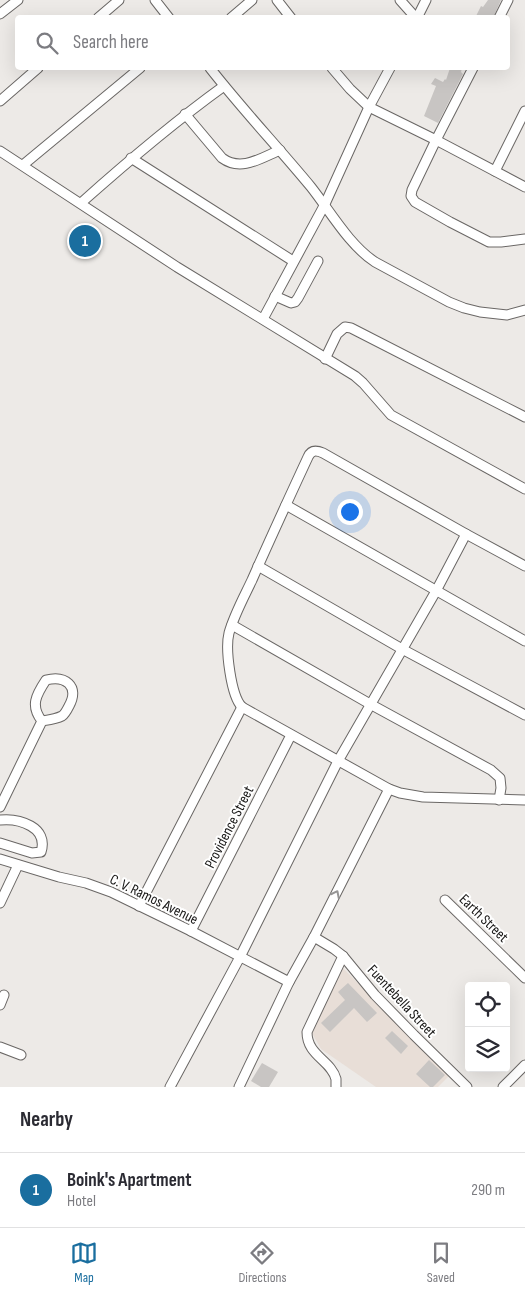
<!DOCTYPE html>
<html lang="en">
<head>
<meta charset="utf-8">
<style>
	body { margin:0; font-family:"Sofia Sans Condensed",sans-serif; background:#f7f7f7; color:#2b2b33 }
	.controls { position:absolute; right:15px; bottom:15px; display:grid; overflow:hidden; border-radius:5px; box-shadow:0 5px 20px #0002 }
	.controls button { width:45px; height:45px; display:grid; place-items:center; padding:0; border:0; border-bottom:1px solid #e1e1e2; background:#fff; color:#2b2b33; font:25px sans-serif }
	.you { position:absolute; left:349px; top:511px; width:18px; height:18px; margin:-12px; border:4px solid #fff; border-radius:50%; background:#1a73e8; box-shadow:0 0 0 8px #1a73e833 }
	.badge { display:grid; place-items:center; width:32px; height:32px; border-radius:50%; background:#1a6e9f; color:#fff; font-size:16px; font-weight:700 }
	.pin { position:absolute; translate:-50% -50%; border:2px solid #fff; box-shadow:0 1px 5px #0006 }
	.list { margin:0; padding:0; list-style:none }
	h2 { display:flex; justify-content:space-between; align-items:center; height:65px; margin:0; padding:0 20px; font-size:21px }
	h2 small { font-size:16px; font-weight:400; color:#7c7c81 }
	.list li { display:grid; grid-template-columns:32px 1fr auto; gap:15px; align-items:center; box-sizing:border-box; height:75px; padding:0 20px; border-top:1px solid #e1e1e2 }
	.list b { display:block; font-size:19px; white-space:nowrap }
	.list p { margin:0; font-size:16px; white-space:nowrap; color:#7c7c81 }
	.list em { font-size:16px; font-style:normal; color:#7c7c81 }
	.icon { flex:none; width:28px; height:28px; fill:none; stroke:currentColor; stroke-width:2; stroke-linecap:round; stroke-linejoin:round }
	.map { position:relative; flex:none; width:525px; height:1087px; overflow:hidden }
	.search { position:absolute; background:#fff; box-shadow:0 5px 20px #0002; left:15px; right:15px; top:15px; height:55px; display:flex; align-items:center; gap:12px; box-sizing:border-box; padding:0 18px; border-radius:5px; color:#7c7c81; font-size:19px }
	.sheet { height:140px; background:#fff }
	nav { display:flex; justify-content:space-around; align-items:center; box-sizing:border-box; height:70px; border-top:1px solid #e1e1e2; background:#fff; font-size:14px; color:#7c7c81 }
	nav a { display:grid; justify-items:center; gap:2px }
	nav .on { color:#1a6e9f }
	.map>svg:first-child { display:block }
	.built { fill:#e8ded7 }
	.building { fill:#c8c5c3 }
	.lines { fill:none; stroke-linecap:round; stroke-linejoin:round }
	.minor-casing { stroke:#6a6765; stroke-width:11 }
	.minor { stroke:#fff; stroke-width:9 }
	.oneway { stroke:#979696 }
	.labels { text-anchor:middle; stroke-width:4; stroke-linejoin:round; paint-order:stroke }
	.street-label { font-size:15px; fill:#171615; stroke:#fff }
</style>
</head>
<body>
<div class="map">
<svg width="525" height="1087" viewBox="0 0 525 1087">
	<rect width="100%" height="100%" fill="#edeae7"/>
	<!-- built -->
	<polygon class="built" points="343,968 449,1076 438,1087 376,1087 321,1049 312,1033"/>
	<!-- building -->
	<g class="building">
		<polygon points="488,0 501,0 493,18 475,18 481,6 483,7"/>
		<polygon points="450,68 462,68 461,72 463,74 438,123 424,116 436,86 431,84 435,78 443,82 445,79 446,80"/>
		<polygon points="348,983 377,1013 367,1022 354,1008 330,1032 321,1023 345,1000 338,992"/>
		<polygon points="392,1031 408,1046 401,1054 385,1038"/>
		<polygon points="429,1060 445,1075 433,1087 430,1087 416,1074"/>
		<polygon points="262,1063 278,1072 269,1087 261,1087 251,1081"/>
	</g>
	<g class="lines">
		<!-- minor casing -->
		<g class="minor-casing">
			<g id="minor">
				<polyline points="155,0 169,18"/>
				<polyline points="277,0 291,18"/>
				<polyline points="400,0 416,18"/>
				<polyline points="0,14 18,0"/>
				<polyline points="98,18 119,0"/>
				<polyline points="231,18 252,0"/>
				<polyline points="417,18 426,0"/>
				<polyline points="499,18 508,0"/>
				<path d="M 210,68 C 242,109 278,147 311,187 C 330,211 349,245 375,262 L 449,302 L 464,308 L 480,312 L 507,315 L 525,310"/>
				<polyline points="332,68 350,89 369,107 436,140 525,187"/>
				<polyline points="473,68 436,140 412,190 411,196 415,202 450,222 489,242 501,242 525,239"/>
				<polyline points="0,101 38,68"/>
				<path d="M 185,114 L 222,158 C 241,172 261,158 280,150"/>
				<polyline points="0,151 177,267 355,376 363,383 391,415 525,489"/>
				<polyline points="131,158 293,261"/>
				<polyline points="23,165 140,68"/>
				<polyline points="495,171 525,111"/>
				<path d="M 81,203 C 127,162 174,122 224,86"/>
				<polyline points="275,296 291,303 295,302 298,298 318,261"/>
				<polyline points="263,319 325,204 369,107 390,68"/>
				<polyline points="325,359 337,334 345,327 351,328 525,417"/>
				<polyline points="286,505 525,641"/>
				<polyline points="258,566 402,649 525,715"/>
				<path d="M 525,566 L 466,534 L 323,453 C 316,450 311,450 308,457 C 289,498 270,539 252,580 C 244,597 234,615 229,633 C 225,649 231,696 242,707 L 389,789 L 400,793 L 423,797 L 525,800"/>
				<polyline points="232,625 370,704 491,770 500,778 501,788 499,800"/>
				<path d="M 0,807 L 42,721 C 48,720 56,719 62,716 C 65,714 67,710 69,706 C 80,686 65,675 46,680 C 36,695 30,706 42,721"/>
				<path d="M 0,820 C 19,818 49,827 41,852 L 32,853 L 0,843"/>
				<polyline points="0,859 59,877 86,883 111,892 191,931 289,982"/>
				<polyline points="445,900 525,978"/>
				<polyline points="0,903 18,865"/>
				<polyline points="139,906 242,707"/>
				<polyline points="191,931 291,735"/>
				<polyline points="314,937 334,949 343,956 375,995 414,1035 467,1087"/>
				<polyline points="0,1005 4,995"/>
				<polyline points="0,1047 21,1055"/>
				<polyline points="170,1087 240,957 338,761 436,591 466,534"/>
				<polyline points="239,1087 289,982 314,937 389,789"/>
				<path d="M 336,1087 C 336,1084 336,1082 336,1079 C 331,1060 307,1056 307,1032 L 343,956"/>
				<polyline points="503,1087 525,1065"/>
			</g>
		</g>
		<!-- minor -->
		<use href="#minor" class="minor"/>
	</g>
	<!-- one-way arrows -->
	<defs><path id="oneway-chevron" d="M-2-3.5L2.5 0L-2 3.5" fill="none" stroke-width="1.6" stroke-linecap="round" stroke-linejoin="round" transform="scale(1.25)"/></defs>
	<use class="oneway" href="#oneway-chevron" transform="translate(336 894) rotate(-63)"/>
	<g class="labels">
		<!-- street labels -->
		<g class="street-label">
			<text transform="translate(229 827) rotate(-63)" y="5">Providence Street</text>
			<text transform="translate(154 899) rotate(26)" y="5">C. V. Ramos Avenue</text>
			<text transform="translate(484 918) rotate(44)" y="5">Earth Street</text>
			<text transform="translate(402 1001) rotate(47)" y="5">Fuentebella Street</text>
		</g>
	</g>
</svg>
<div class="controls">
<button><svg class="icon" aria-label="locate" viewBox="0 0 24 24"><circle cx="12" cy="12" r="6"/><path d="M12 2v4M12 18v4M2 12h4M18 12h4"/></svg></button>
<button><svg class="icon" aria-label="layers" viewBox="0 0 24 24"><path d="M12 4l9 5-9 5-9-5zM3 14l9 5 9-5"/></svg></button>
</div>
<div class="you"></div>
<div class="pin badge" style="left:85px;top:241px">1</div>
<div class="search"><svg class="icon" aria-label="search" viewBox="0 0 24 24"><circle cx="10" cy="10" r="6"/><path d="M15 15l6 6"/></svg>Search here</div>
</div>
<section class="sheet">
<h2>Nearby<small></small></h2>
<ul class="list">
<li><span class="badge">1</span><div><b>Boink's Apartment</b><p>Hotel</p></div><em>290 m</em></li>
</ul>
</section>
<nav>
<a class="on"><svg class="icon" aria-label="map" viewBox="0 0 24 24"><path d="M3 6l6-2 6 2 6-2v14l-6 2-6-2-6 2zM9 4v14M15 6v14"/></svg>Map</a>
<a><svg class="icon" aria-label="directions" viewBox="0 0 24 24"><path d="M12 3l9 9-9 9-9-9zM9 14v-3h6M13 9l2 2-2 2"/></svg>Directions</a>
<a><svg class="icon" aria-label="saved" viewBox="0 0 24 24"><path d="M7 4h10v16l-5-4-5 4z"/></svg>Saved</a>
</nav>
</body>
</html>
